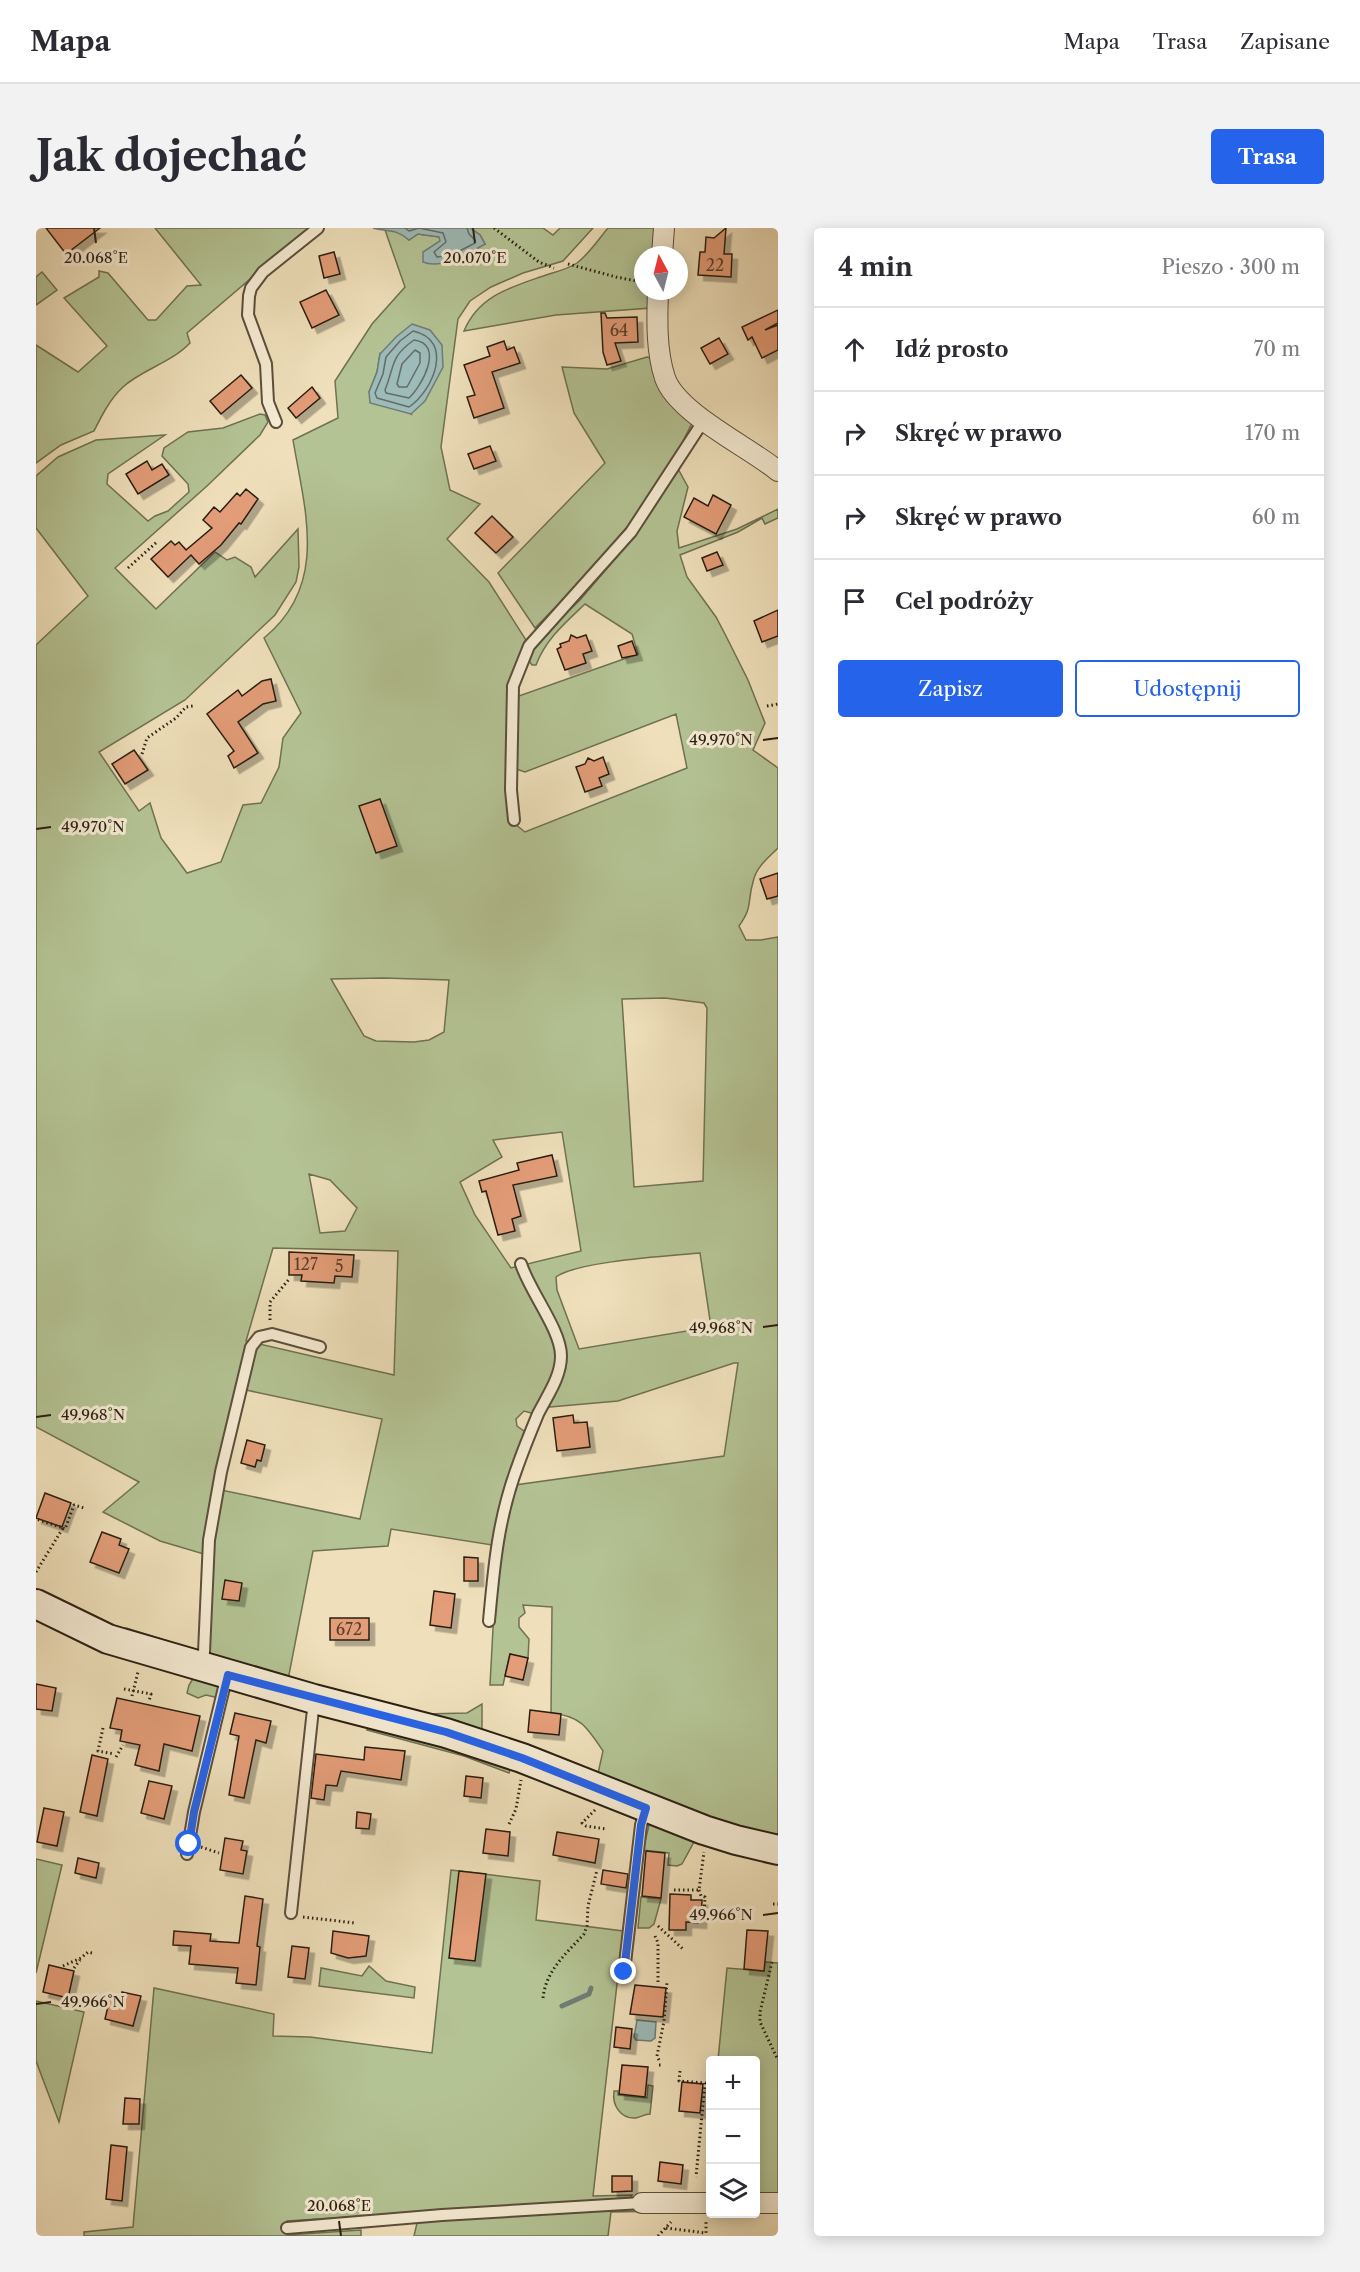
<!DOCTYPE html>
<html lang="pl">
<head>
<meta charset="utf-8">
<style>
	body { margin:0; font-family:"Libre Caslon Text",serif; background:#f2f2f3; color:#2b2b33 }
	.controls { position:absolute; right:18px; bottom:18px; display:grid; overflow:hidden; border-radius:6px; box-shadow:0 3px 15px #0003 }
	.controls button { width:54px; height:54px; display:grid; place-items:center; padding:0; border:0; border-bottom:2px solid #e1e1e2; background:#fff; color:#2b2b33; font:30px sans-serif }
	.compass { position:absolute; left:598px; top:18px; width:54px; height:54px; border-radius:50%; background:#fff; box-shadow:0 3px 15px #0003; rotate:353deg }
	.stop { position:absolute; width:18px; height:18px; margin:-14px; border:4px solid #2563eb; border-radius:50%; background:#fff }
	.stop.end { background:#2563eb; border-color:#fff; box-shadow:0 2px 6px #0008 }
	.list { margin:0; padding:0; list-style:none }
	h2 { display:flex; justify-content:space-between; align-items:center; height:78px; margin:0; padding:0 24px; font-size:26px }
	h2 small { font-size:20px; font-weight:400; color:#7c7c81 }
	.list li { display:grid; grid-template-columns:39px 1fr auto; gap:18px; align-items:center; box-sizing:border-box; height:84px; padding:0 24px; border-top:2px solid #e1e1e2 }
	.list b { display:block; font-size:22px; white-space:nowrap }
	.list em { font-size:20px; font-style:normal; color:#7c7c81 }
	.actions { display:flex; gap:12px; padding:18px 24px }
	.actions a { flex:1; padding:14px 0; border:2px solid #2563eb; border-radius:6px; text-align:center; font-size:21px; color:#2563eb }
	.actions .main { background:#2563eb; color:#fff }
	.icon { flex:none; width:33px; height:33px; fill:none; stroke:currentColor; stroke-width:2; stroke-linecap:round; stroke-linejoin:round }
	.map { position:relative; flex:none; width:742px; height:2008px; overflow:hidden; border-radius:6px }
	header { display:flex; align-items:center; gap:36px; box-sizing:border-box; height:84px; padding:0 30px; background:#fff; border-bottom:2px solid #e1e1e2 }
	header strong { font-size:28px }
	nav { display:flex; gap:33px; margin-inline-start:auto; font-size:21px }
	.intro { display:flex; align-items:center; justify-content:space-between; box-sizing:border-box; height:144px; padding:0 36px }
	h1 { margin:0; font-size:42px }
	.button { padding:15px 27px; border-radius:6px; background:#2563eb; color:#fff; font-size:21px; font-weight:700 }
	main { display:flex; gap:36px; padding:0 36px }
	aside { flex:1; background:#fff; border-radius:6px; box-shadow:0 3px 15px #0003 }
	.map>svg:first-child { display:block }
	.green { fill:#b4c394; stroke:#6f7152; stroke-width:1.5; fill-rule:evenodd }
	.water { fill:#9dbbb9; stroke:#6f7d76; stroke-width:1.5 }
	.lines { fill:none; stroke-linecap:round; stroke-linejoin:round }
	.shore { stroke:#646d65; stroke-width:1.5 }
	.stream { stroke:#6f7d76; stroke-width:5 }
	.building { fill:#e39d78; stroke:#2a1f11; stroke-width:1.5; filter:url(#shadow) }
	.lane-casing { stroke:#5b4f3c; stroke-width:14 }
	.street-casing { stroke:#5b4f3c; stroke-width:22 }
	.secondary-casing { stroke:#2a1f11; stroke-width:32 }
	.path { stroke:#2a1f11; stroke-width:3; stroke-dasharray:1.5 3; stroke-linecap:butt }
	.lane { stroke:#f5ebd3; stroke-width:10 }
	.street { stroke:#f5ebd3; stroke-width:20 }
	.secondary { stroke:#f5ebd3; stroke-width:28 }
	.route { stroke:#2563eb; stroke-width:8 }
	.ticks { fill:none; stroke:#2a1f11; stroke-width:2 }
	.labels { text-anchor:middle; stroke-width:6; stroke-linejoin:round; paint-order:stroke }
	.number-label { font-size:16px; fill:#583e2b }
	.ticks-label { font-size:15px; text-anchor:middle; fill:#2a1f11; stroke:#f5ebd3; stroke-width:6; stroke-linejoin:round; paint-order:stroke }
</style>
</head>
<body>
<header>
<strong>Mapa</strong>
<nav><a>Mapa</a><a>Trasa</a><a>Zapisane</a></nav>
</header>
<div class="intro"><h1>Jak dojechać</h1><a class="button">Trasa</a></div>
<main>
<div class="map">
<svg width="742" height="2008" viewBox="0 0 742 2008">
	<defs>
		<filter id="shadow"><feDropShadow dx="5.5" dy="5.5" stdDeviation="0" flood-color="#0004"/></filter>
	</defs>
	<rect width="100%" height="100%" fill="#efe0bb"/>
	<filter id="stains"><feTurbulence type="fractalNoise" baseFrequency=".00333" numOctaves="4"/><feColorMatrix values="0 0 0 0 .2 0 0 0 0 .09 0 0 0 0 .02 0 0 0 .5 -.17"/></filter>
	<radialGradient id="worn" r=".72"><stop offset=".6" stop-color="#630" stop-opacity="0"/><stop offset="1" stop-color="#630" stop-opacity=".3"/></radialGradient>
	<!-- green -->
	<g class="green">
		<path d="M 119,0 L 274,0 L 151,105 L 154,115 C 135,135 105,142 87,159 C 74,171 66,187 58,203 L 25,217 L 0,235 L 0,117 L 42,144 L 71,118 L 28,70 L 63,49 L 63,43 L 72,45 L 112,92 L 120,92 L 151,58 L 165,57 Z"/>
		<path d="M 434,0 L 507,0 L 517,7 L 524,0 L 557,0 L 527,33 L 487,45 L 455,59 L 434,73 L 422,91 L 405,219 L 414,262 L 444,276 L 411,311 L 453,354 L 490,412 L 472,458 L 471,575 L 474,592 L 489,604 L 651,540 L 640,486 L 489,544 L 480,541 L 480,469 L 602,426 L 596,406 L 549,376 C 529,395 510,411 500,437 L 496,437 L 493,433 L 499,415 L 544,372 L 585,324 L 609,291 L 641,239 L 652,259 L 641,303 L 643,320 L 701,301 L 742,281 L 742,290 L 729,296 L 726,290 L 702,304 L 644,327 L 651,349 L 680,389 L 690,408 L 712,452 L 729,495 L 717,522 L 742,540 L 742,620 C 732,630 720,639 717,654 C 711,674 717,679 703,698 L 710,712 L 725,712 L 742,709 L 742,1613 L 561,1550 L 567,1523 C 551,1499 545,1488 515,1485 L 516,1379 L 487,1377 L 489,1385 L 483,1390 L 483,1399 L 493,1411 L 492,1430 L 474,1426 L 467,1457 L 454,1457 L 461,1325 L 479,1257 L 688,1228 L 702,1135 L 698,1135 L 582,1173 L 514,1179 L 495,1185 L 488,1183 L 480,1191 L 481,1198 L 488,1203 L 487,1210 L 468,1260 L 456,1317 L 355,1301 L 352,1318 L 277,1323 L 251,1457 L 87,1407 L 90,1400 L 164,1423 L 168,1326 L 124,1313 L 67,1284 L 103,1254 L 0,1199 L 0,417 L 52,368 L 0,300 L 0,248 L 22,229 L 60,212 L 129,207 L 72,246 L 71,256 L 112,293 L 119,288 L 132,283 L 153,264 L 152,256 L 126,228 L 128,220 L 152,204 L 187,200 L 224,186 L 229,187 L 232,194 L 224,207 L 171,258 L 79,340 L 120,381 L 179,324 L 191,332 L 199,329 L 215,339 L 219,349 L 262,301 L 263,339 L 260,354 L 239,387 L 149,472 L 63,524 L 103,583 L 114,575 L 125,610 L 151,645 L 185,634 L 207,577 L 225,575 L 243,539 L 247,510 L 265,485 L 228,410 C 293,357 269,283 257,212 L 302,190 L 299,153 L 336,96 L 369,59 L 349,2 C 360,1 365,4 373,12 L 382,6 L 404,9 L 404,13 L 449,16 L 444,7 ZM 344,126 L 375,186 L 333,164 L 341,144 ZM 347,750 L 413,752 L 408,804 L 393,812 L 378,814 L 340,813 L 328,808 L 295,751 ZM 629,770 L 668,775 L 671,780 L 667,953 L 598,959 L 586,771 ZM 526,904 L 545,1023 L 475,1040 L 439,987 L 424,954 L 466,929 L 457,912 ZM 273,946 L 294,952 L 321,980 L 309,1003 L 284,1005 ZM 237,1020 L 362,1023 L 358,1147 L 210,1113 ZM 664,1025 L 675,1099 L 543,1121 L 521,1062 L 520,1049 C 542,1033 633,1028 664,1025 ZM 210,1162 L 346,1191 L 324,1291 L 185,1262 Z"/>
		<path d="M 572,0 L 623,0 L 620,27 L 607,27 L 607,63 L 616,63 L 615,80 L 520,87 L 428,103 C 443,67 476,59 510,47 C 520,44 532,41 541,35 C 553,26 562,12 572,0 Z"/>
		<polygon points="6,44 21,62 0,77 0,49"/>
		<path d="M 611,129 L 619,131 L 656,195 C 620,274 560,339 499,400 L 462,345 L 569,235 L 538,185 L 526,139 L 571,141 Z"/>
		<polygon points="158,1449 182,1456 183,1470 170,1467 162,1470 151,1465 153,1457"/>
		<polygon points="446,1476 446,1506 387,1486 431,1485"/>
		<polygon points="336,1495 475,1539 473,1545 428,1528 331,1502"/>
		<polygon points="614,1593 659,1612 646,1636 641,1638 632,1637 633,1625 607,1622"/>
		<polygon points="0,1631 26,1637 0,1745"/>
		<polygon points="415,1642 504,1653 500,1692 587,1703 557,1968 596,1967 594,1971 251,1993 252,2007 325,2002 325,2008 48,2008 48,2004 97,1999 118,1760 238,1786 237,1808 274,1809 396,1825"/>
		<polygon points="605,1669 625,1671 618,1696 613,1700 602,1700"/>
		<polygon points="729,1734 742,1735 742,1972 720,1972 720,1832 682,1832 691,1740 728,1743"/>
		<polygon points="333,1738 350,1753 379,1759 378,1770 283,1758 285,1740 326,1748"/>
		<polygon points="0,1773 48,1784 23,1894 0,1833"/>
		<path d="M 612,1857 L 617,1858 L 614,1886 C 608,1886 606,1889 600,1890 C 584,1891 576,1877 578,1863 L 582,1863 L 582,1867 L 611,1870 Z"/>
		<polygon points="620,1979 629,1983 575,1984 572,2008 378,2008 381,1995 410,1989"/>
	</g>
	<!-- water -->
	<g class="water">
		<path d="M 337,0 L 434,0 L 444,7 L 449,16 C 434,25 405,42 387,34 L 387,24 L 404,13 L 403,9 L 382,6 L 373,12 C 359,0 352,4 337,0 Z"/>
		<polygon points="376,96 394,102 406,117 407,139 389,173 375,186 334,175 333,164 341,144 344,126 360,109"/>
		<polygon points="601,1792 620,1794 619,1810 615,1813 600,1812 598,1809"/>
	</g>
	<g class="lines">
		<!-- shore -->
		<g class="shore">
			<polyline points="369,0 373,3 383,0 407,5 410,14 398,24 401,29 416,27 439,15 439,12 433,6 431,0"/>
			<path d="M 377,103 C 419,112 397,163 373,179 L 341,170 L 339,165 L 347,146 L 350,129 L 364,113 Z"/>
			<path d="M 378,112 C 409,116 386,158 373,170 L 350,165 L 349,162 C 359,137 354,129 378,112 Z"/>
			<polygon points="379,122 384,125 384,135 371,159 363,159 361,156 366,136"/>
		</g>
		<!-- stream -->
		<polyline class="stream" points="526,1778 553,1766 555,1760"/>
	</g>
	<!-- building -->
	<g class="building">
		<polygon points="10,0 64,0 30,26"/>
		<polygon points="690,0 688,26 696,26 695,49 662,47 664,24 669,24 670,9 678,10"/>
		<polygon points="298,24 304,46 288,50 283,28"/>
		<polygon points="290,62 303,87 276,100 264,74"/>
		<polygon points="742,82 742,95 729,102 742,97 742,122 726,130 716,109 712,112 706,99"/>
		<polygon points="565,85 569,85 571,90 601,89 602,114 579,115 585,133 571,137 567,124"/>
		<polygon points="683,110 692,126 674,136 665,120"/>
		<polygon points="468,113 471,122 478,119 484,135 456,144 468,180 438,190 431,169 439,167 428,137 454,128 451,119"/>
		<polygon points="205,147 216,160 185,186 174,173"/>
		<polygon points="276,159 284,170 260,190 252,180"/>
		<polygon points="454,218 460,233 438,241 432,226"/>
		<polygon points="111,233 116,242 126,236 133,247 102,266 90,246"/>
		<polygon points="210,261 222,271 205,296 203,295 185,317 163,336 155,327 132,349 115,331 135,313 139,317 143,314 150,322 176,300 167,292 178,279 184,284 201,265 204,268"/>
		<polygon points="677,267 695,277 680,306 648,289 658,270 672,278"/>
		<polygon points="456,288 477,309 460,325 439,305"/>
		<polygon points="681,324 687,337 671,343 666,330"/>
		<polygon points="742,382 742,408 726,414 718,393"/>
		<polygon points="535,407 541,410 550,407 556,423 547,426 550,435 529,442 521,421 525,419 524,416 533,413"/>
		<polygon points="596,413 601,427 586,430 582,418"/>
		<polygon points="235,451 240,473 227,476 202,494 222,525 198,540 192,528 198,523 171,486 202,462 206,468 226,453"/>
		<polygon points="98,522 112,542 89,556 76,536"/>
		<polygon points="567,529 573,546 563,550 566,558 549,564 540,539 549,536 552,530 558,533"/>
		<polygon points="344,571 361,618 340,625 323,578"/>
		<polygon points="742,645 742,668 731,671 724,651"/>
		<polygon points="516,927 521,948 477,957 485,988 476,991 479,1003 462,1007 450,963 446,964 443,953 483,942 481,935"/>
		<polygon points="253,1024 318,1027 316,1049 299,1048 298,1055 265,1053 266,1047 253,1047"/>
		<polygon points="537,1187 538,1195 551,1194 554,1219 521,1223 517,1190"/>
		<polygon points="211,1212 229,1217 225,1233 221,1232 219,1239 205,1235"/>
		<polygon points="9,1265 35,1275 26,1299 0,1290"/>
		<polygon points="66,1304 85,1311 83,1317 93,1321 83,1345 54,1334"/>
		<polygon points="428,1329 442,1330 442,1353 428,1353"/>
		<polygon points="189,1352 206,1355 203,1373 186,1371"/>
		<polygon points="398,1363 419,1366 415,1400 394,1397"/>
		<rect x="294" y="1390" width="39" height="22"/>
		<polygon points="474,1426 492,1430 487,1452 469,1448"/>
		<polygon points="0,1456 20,1460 16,1483 0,1481"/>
		<polygon points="81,1470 164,1488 156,1523 128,1516 123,1543 99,1537 104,1517 84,1513 86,1502 74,1500"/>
		<polygon points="494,1482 525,1486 523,1507 492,1504"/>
		<polygon points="199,1485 235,1493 230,1515 220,1512 208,1570 193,1567 203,1508 194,1506"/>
		<polygon points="329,1519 369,1523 365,1552 305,1543 301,1558 290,1557 288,1572 275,1570 280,1526 328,1532"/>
		<polygon points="56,1527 72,1531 61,1588 44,1584"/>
		<polygon points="430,1548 447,1550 445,1570 428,1568"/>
		<polygon points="113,1553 136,1558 128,1591 105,1585"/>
		<polygon points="8,1580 28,1584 21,1618 1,1614"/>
		<polygon points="321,1584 335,1586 333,1601 320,1600"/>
		<polygon points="450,1601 474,1604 472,1628 447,1625"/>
		<polygon points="521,1604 563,1611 559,1635 517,1627"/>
		<polygon points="189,1610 207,1613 205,1622 211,1623 207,1646 184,1642"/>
		<polygon points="610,1623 629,1625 625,1670 606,1668"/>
		<polygon points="42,1630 63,1635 60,1650 39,1645"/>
		<polygon points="567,1642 592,1646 590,1660 565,1656"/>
		<polygon points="423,1643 450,1646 439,1733 413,1730"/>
		<polygon points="634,1666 655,1667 655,1672 666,1672 665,1695 650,1694 650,1702 633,1702"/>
		<polygon points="209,1668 227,1671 221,1718 224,1719 220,1757 200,1755 202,1740 153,1736 155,1718 137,1717 138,1703 175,1706 174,1713 203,1715"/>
		<polygon points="711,1702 732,1703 728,1743 708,1741"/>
		<polygon points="297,1703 333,1708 330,1728 312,1730 295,1725"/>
		<polygon points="256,1718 273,1720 269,1751 252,1749"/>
		<polygon points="13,1737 38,1743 32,1770 7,1764"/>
		<polygon points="599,1757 630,1760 627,1789 594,1786"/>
		<polygon points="86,1764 105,1768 97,1798 69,1791 75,1766 85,1769"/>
		<polygon points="580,1799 596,1801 594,1821 578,1819"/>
		<polygon points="586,1837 612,1839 609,1869 583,1866"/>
		<polygon points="646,1854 667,1856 664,1885 643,1883"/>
		<polygon points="89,1870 104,1871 103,1896 87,1896"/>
		<polygon points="75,1917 91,1919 86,1973 70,1971"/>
		<polygon points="624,1934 647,1937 645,1956 622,1953"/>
		<polygon points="576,1948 596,1948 596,1963 576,1964"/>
	</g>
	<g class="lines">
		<!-- lane casing -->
		<g class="lane-casing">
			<g id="lane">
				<polyline points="240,194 232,174 230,136 212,87 213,68 215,60 227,44 282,0"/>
				<polyline points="478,592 475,562 477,458 493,418 595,304 668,192"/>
				<path d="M 453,1393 C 458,1338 462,1290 482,1237 C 488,1220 495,1203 502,1186 C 511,1168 525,1149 525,1128 C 525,1102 494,1064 485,1036"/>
				<polyline points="165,1436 168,1424 173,1312 185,1244 215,1119 223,1109 236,1106 284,1119"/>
				<polyline points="151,1626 158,1584 191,1447"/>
				<polyline points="255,1685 278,1472"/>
				<polyline points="588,1744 605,1597 610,1580"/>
				<polyline points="251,2000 406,1987 606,1975"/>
			</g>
		</g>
		<!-- street casing -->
		<g class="street-casing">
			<g id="street">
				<polyline points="626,27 628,0"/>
				<path d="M 622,63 C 621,91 620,123 629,150 C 641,185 713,219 742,243"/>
				<polyline points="606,1975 674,1975"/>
				<polyline points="720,1975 742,1975"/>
			</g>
		</g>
		<!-- secondary casing -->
		<g class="secondary-casing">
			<polyline id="secondary" points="0,1376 72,1411 278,1471 410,1505 486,1530 668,1602 700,1612 742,1622"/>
		</g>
		<!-- path -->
		<g class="path">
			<polyline points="458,0 503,34 518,40"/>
			<polyline points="532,36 580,49 606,54"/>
			<polyline points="92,340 121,314"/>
			<polyline points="731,478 742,476"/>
			<polyline points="106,526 111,510 140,490 150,479 157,478"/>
			<polyline points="234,1092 234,1074 254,1050"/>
			<polyline points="27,1300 29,1301 38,1277 48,1280"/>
			<polyline points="0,1344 27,1300 0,1291"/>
			<polyline points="88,1461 115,1466 113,1473"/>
			<polyline points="96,1468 102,1444"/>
			<polyline points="67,1500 62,1523 78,1526"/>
			<polyline points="80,1529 87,1517"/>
			<polyline points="559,1582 546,1595 550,1598 570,1601"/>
			<polyline points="473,1596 480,1581 485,1552"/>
			<polyline points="165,1619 183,1625"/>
			<polyline points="638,1662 663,1662 668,1624"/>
			<polyline points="663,1662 665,1668 669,1669 668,1685"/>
			<polyline points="737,1676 742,1676"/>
			<polyline points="267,1689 319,1695"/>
			<polyline points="622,1698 647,1721"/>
			<polyline points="619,1708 622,1715 622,1754"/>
			<polyline points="736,1734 724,1784 724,1794 742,1832"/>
			<polyline points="27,1738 45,1730 52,1724 56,1725"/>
			<polyline points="38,1740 44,1732"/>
			<path d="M 507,1770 C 510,1742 530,1726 548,1706 L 551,1698 L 552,1678 L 561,1642"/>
			<polyline points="623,1832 621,1828 628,1793 631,1754"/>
			<polyline points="623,1837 626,1837"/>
			<polyline points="644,1843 643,1853 669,1855 660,1949"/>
			<polyline points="630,2000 670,2005 670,1993"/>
			<polyline points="622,2008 635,1994"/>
		</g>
		<!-- lane -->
		<use href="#lane" class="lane"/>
		<!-- street -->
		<use href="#street" class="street"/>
		<!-- secondary -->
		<use href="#secondary" class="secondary"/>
	</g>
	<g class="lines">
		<!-- route -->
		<polyline class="route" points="153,1616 158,1584 192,1447 410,1504 486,1530 610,1580 605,1597 588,1744"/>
	</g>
	<!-- ticks -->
	<path class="ticks" d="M 58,0 L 60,15M 437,0 L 439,15M 727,512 L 742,510M 0,601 L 15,599M 727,1099 L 742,1097M 0,1189 L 15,1187M 727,1687 L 742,1685M 0,1776 L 15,1774M 303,1993 L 305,2008"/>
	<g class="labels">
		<!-- number labels -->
		<g class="number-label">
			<text x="679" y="43">22</text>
			<text x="583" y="108">64</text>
			<text x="270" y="1042">127</text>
			<text x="303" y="1044">5</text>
			<text x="313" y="1407">672</text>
		</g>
	</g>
	<g class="ticks-label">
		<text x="60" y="35">20.068°E</text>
		<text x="439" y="35">20.070°E</text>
		<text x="685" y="517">49.970°N</text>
		<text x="57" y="604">49.970°N</text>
		<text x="685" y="1105">49.968°N</text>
		<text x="57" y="1192">49.968°N</text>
		<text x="685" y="1692">49.966°N</text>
		<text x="57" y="1779">49.966°N</text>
		<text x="303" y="1983">20.068°E</text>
	</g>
	<rect width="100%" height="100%" filter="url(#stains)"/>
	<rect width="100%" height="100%" fill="url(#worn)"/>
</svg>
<div class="controls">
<button>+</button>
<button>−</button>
<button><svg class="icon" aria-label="layers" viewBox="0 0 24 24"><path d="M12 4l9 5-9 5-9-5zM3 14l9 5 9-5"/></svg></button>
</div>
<svg class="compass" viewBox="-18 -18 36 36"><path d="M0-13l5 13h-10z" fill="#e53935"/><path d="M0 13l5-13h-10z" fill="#7c7c81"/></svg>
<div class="stop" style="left:153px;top:1616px"></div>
<div class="stop end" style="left:588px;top:1744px"></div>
</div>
<aside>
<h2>4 min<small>Pieszo · 300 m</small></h2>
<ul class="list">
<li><svg class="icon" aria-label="ahead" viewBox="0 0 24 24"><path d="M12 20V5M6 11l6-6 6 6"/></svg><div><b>Idź prosto</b></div><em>70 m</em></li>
<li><svg class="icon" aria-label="right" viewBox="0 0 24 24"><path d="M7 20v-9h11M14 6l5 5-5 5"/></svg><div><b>Skręć w prawo</b></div><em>170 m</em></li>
<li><svg class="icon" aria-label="right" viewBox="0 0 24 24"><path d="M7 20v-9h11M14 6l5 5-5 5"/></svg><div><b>Skręć w prawo</b></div><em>60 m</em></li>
<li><svg class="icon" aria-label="arrive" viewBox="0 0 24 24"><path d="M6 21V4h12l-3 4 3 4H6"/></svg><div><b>Cel podróży</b></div></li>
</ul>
<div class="actions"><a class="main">Zapisz</a><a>Udostępnij</a></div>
</aside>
</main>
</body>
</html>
